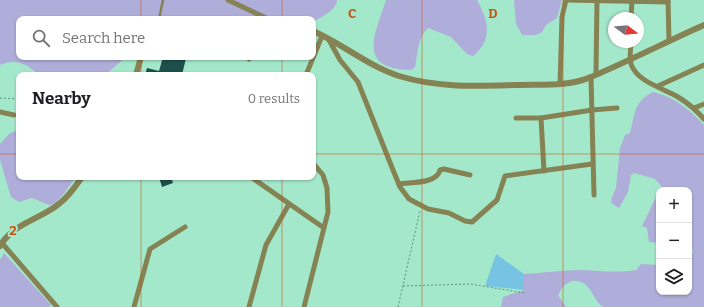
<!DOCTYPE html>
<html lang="en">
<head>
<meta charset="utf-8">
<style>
	body { margin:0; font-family:Bitter,serif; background:#f2f2f2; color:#202124 }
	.controls { position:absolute; right:12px; bottom:12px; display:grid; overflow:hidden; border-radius:8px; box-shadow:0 1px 3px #0004 }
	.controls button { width:36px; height:36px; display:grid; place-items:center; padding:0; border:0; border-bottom:1px solid #e0e0e0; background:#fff; color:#202124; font:20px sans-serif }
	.compass { position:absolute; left:608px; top:12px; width:36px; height:36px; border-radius:50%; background:#fff; box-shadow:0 1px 3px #0004; rotate:106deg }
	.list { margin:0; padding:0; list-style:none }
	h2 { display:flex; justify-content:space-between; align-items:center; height:52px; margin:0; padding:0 16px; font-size:17px }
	h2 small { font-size:13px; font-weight:400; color:#757577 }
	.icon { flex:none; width:22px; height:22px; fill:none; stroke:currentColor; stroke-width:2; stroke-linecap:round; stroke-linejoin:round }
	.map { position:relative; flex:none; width:704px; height:307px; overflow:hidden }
	.search { position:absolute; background:#fff; box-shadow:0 1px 3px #0004; left:16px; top:16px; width:300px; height:44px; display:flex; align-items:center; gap:10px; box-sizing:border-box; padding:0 14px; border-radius:8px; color:#757577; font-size:15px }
	.panel { position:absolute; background:#fff; box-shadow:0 1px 3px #0004; left:16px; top:72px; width:300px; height:108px; border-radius:8px }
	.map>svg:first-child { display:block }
	.green { fill:#afadd9 }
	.water { fill:#77c3e3 }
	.building { fill:#1e4f4a }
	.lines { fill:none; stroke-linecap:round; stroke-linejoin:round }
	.path { stroke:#60917d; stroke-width:1; stroke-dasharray:2 2; stroke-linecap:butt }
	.service { stroke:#858354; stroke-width:2.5 }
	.minor { stroke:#858354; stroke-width:5 }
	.tertiary { stroke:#858354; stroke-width:6 }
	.grid { fill:none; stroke:#c85310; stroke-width:1; stroke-opacity:0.55 }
	.grid-label { font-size:13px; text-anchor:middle; font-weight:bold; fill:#c85310; stroke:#a4e8cb; stroke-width:4; stroke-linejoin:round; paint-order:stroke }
</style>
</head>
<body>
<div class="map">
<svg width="704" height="307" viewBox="0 0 704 307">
	<rect width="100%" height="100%" fill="#a4e8cb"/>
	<!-- green -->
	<g class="green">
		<path d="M 0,0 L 337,0 C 336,11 321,17 313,22 L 313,19 L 19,19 L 19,57 L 126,57 L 105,75 L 39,75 C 27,64 16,58 0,65 Z"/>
		<path d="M 386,0 L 477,0 C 488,20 494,39 473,56 L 467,54 L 451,37 L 428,28 C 417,39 418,52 415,67 L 411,70 C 356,69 375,34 386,0 Z"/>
		<polygon points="514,0 562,0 557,18 546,25 542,32 536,35 522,35 516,24"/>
		<path d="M 653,92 C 673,96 690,110 704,125 L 704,307 L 603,307 C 591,298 591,280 574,281 C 565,282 562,288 558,295 L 566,307 L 501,307 L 503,297 L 524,290 L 524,274 C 543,273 563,270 583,270 C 601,271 618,273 636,270 L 641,264 L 659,265 L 659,292 L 689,292 L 689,259 L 693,252 L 692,247 L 689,247 L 689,190 L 661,190 L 662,187 L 655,179 L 634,173 L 631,175 L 628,192 L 619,208 L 611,203 L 612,197 L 616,188 L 620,148 L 625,135 L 630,133 C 635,114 634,101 653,92 Z"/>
		<polygon points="19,129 19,177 76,177 62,196 54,204 49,205 32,198 19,202 11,197 0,160 0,144 9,134"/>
		<polygon points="659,198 659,243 649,242 647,228 642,226 655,199"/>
		<polygon points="4,253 51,305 49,307 0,307 0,260"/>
	</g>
	<!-- water -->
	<polygon class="water" points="496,254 524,274 524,290 485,286"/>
	<!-- building -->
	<g class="building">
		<polygon points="163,57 186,58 182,75 145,75 147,68 159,71"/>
		<polygon points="159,177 171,177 173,183 162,187"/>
	</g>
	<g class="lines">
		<!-- path -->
		<g class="path">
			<polyline points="0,98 19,99"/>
			<polyline points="403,286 470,284 525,293"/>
			<polyline points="398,307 420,211"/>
		</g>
		<!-- service -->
		<polyline class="service" points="159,19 163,0"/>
		<!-- minor -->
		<g class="minor">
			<polyline points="228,0 268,19"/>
			<polyline points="566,0 668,2"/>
			<polyline points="668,0 669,41"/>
			<polyline points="631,18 632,0"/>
			<polyline points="329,40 340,60 358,82 393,170 400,187 409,199 428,209 449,213 465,221 472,222 497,200 505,176 592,164"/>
			<path d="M 631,42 C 631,49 629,57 631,64 C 637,82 663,88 678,97 C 688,103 696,110 704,119"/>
			<polyline points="249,59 251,57"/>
			<polyline points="596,74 597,0"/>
			<polyline points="306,75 322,36"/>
			<polyline points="591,77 594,195"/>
			<polyline points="560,84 562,17 566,0"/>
			<polyline points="658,86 704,65"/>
			<polyline points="694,108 704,104"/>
			<polyline points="0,112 14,115"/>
			<polyline points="516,118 541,118"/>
			<polyline points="313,119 313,137"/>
			<polyline points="544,171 541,118 592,110 617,108"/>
			<polyline points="251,177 324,228"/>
			<path d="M 399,184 C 411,182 437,184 440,170 L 444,169 L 470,175"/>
			<polyline points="2,243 57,307"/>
			<polyline points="134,307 150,249 185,227"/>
			<polyline points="249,307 266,245 289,204"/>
			<polyline points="304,307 328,212 327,188 323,175 313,163"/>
		</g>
		<!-- tertiary -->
		<g class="tertiary">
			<path d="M 313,31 C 343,44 368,66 399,76 C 438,88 476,86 516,85 C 541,84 568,87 591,77 C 629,61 666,42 704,25"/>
			<polyline points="136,75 141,57"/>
			<path d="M 0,246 C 13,223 42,219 60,203 C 69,196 75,187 82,177"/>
		</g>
	</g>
	<!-- grid -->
	<path class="grid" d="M 141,0 L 141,19M 282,0 L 282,19M 422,0 L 422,307M 563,0 L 563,307M 141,57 L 141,75M 282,57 L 282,75M 0,154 L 19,154M 313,154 L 704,154M 141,177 L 141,307M 282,177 L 282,307"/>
	<g class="grid-label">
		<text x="352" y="18">C</text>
		<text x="493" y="18">D</text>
		<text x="13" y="235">2</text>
	</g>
</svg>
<div class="controls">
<button>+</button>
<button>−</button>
<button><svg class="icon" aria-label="layers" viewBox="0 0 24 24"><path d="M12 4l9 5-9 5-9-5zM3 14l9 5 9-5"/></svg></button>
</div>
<svg class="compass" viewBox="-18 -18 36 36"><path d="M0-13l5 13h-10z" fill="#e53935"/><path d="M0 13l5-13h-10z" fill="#757577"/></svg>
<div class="search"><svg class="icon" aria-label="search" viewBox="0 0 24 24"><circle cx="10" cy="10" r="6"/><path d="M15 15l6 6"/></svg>Search here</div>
<section class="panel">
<h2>Nearby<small>0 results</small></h2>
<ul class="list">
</ul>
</section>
</div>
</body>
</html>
